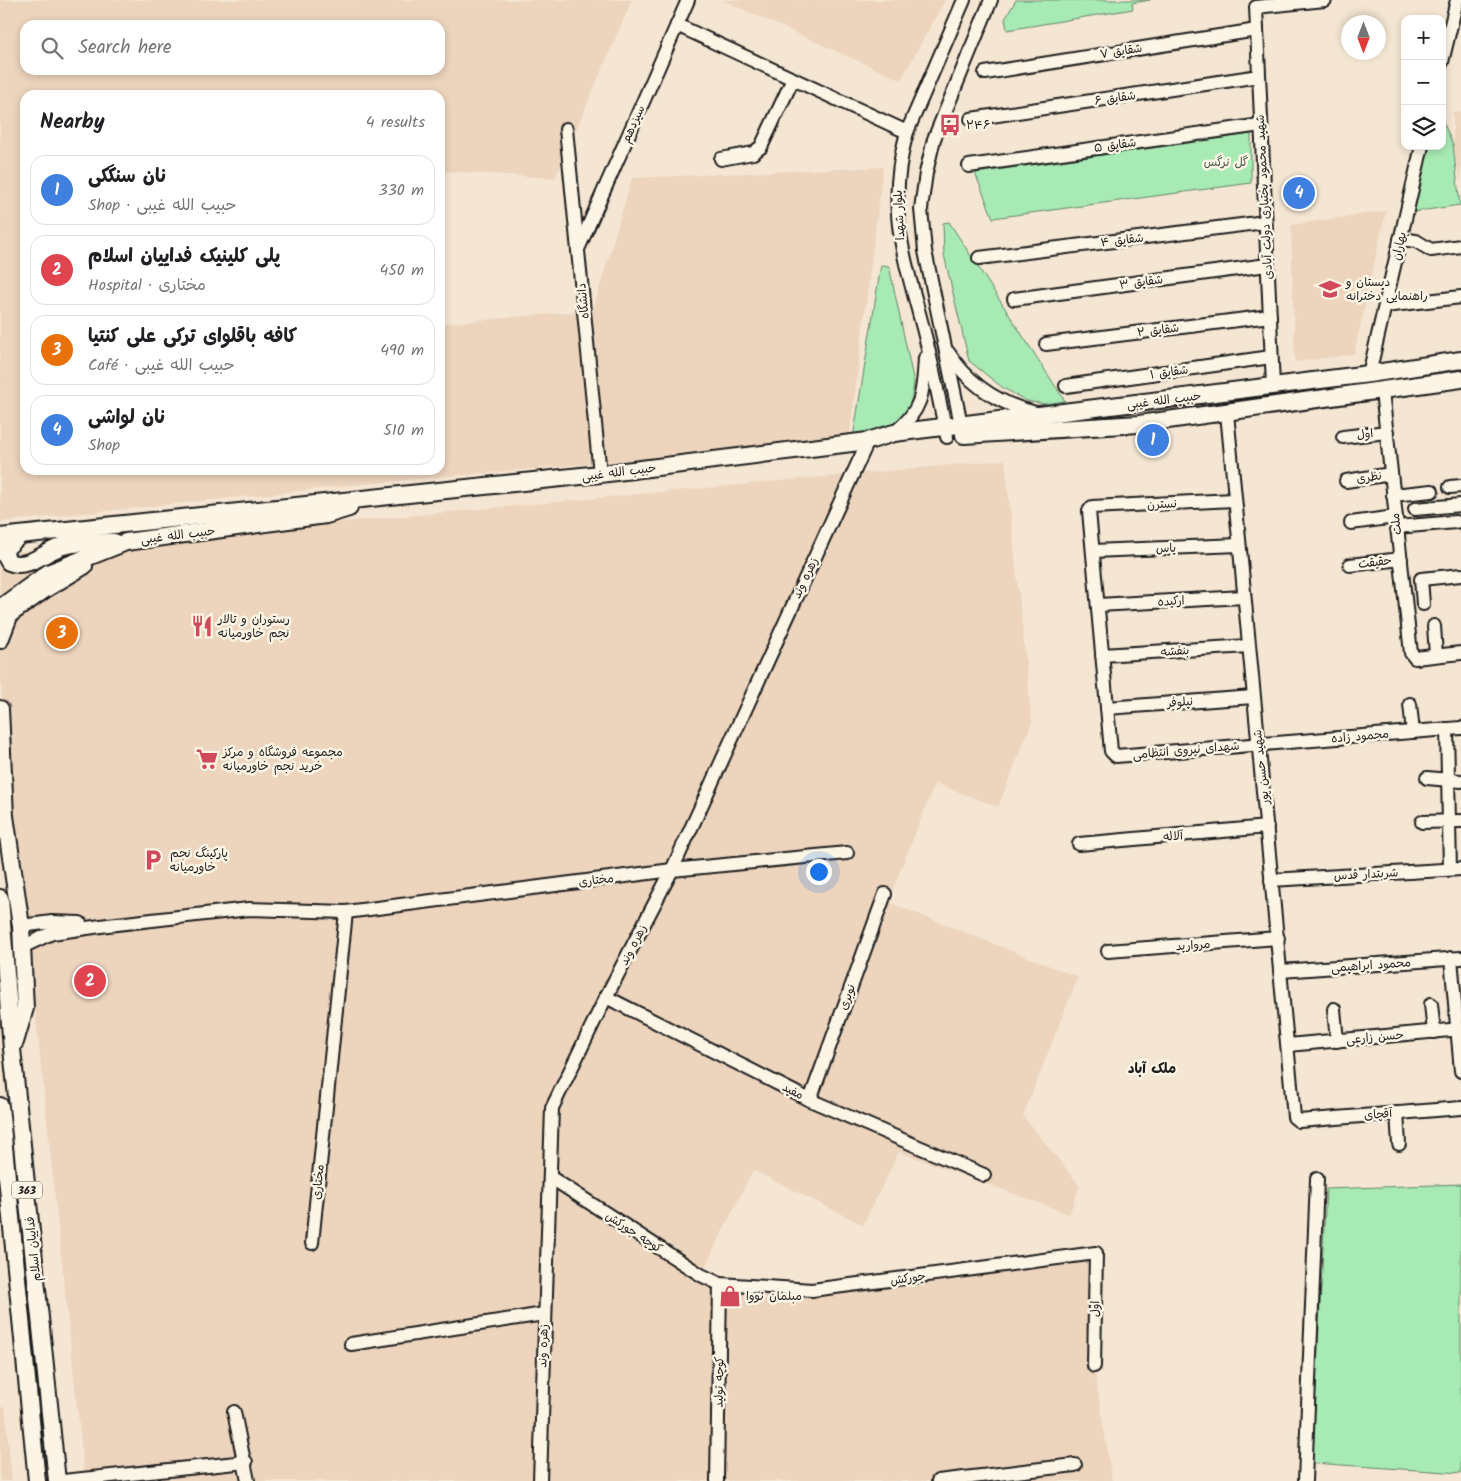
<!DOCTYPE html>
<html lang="en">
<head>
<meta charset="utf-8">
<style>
	body { margin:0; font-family:Kalam,"Playpen Sans Arabic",sans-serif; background:#f6f6f6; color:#202124 }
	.controls { position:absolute; right:15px; top:15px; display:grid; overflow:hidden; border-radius:10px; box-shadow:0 2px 8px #0003 }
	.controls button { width:45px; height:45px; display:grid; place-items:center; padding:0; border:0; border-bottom:1px solid #e0e0e0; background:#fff; color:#202124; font:25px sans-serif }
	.compass { position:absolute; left:1341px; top:15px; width:45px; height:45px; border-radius:50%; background:#fff; box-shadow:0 2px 8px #0003; rotate:180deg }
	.you { position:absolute; left:818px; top:871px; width:18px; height:18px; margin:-12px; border:4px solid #fff; border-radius:50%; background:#1a73e8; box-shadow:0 0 0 8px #1a73e833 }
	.badge { display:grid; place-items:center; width:32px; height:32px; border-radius:50%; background:#111827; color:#fff; font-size:16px; font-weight:700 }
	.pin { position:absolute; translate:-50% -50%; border:2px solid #fff; box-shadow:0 1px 5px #0006 }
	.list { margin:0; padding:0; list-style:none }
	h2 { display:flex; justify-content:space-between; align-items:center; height:65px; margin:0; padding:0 20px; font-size:21px }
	h2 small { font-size:16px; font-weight:400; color:#757577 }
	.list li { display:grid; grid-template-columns:32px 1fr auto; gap:15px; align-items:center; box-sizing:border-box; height:70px; margin:0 10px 10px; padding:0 10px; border:1px solid #e0e0e0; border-radius:15px }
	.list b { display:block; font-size:19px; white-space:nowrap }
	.list p { margin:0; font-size:16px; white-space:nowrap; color:#757577 }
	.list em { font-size:16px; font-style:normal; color:#757577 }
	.icon { flex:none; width:28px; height:28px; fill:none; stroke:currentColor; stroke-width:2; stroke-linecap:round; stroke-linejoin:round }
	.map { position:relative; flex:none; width:1461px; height:1481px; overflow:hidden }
	.search { position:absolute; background:#fff; box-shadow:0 2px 8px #0003; left:20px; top:20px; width:425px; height:55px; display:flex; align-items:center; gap:12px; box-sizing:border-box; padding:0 18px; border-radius:15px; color:#757577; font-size:19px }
	.panel { position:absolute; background:#fff; box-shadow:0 2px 8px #0003; left:20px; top:90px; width:425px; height:385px; border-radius:15px }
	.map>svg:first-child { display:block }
	.built { fill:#ecd4bd; fill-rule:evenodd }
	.green { fill:#a7eab3; stroke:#628368 }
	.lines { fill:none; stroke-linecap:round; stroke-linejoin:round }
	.minor-casing { stroke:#1c1c1c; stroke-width:16 }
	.major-casing { stroke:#1c1c1c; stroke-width:20 }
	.minor { stroke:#fcf5e5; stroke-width:12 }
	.major { stroke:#fcf5e5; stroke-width:16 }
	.labels { text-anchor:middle; stroke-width:5; stroke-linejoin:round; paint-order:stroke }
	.shield { fill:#fcf5e5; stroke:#5f5d58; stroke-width:1 }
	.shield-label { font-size:11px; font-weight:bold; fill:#1c1c1c }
	.street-label { font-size:12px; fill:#1c1c1c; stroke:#fcf5e5 }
	.poi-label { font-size:12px; fill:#1c1c1c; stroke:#fcf5e5; text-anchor:start }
	.park-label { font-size:12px; fill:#465a49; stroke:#fcf5e5 }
	.neighbourhood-label { font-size:14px; font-weight:bold; fill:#1c1c1c; stroke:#fcf5e5 }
</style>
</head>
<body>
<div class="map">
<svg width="1461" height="1481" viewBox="0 0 1461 1481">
	<rect width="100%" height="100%" fill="#f5e6d3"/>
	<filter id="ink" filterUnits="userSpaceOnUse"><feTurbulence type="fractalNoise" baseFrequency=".02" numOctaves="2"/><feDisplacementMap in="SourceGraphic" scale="10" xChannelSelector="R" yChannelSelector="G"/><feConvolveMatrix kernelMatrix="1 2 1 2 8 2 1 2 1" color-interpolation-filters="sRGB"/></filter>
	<g filter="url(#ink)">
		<!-- built -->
		<g class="built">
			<path d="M 0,0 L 632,0 L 555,178 L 440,171 L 440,95 L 25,95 L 25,470 L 440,470 L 440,324 L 593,310 L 632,178 L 883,167 L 849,440 L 374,483 L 0,522 ZM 25,25 L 440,25 L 440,70 L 25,70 Z"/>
			<polygon points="722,0 945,0 901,80"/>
			<polygon points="1461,111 1461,183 1453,145 1453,112"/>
			<polygon points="1386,211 1354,354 1295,362 1291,225"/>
			<polygon points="1005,460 1032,722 998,807 935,783 888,902 1078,977 1023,1116 1080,1186 1069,1214 899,1152 863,1225 753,1170 701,1275 720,1284 812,1290 1096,1253 1094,1366 1112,1481 85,1481 0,677 0,554"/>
			<polygon points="0,1407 5,1407 12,1481 0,1481"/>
		</g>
		<!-- green -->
		<g class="green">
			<polygon points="1016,0 1150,0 1132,3 1133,9 1007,30 1005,19"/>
			<polygon points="1442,119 1453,145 1460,205 1413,212 1426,146 1442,146"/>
			<polygon points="1251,134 1251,183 993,218 975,173"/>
			<polygon points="949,222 1065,401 1044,404 1027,401 1003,388 969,361 944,255 943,223"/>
			<path d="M 881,265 L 889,266 L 914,383 C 908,430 894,429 853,438 Z"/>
			<polygon points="1461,1184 1461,1473 1312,1463 1326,1189"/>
		</g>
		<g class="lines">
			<!-- minor casing -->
			<g class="minor-casing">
				<g id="minor">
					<polyline points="677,25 907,132"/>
					<polyline points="1442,62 1457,0"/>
					<polyline points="985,73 1257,30"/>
					<polyline points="971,119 1259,76"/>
					<polyline points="566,129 600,474"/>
					<polyline points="721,159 753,153 761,147 793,79"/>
					<polyline points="969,166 1261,125"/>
					<polyline points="1400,239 1416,241 1431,250 1461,246"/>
					<polyline points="579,247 688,0"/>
					<polyline points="979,258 1265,222"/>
					<polyline points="1014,299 1267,265"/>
					<polyline points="1385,306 1461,297"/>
					<polyline points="1046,344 1270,316"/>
					<path d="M 948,352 C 969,385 998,404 1036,413"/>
					<polyline points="1369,374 1422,146"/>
					<polyline points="1066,386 1271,357"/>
					<polyline points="1273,386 1256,7 1325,0"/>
					<polyline points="1382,391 1411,653 1415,658 1461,653"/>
					<polyline points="1227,413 1294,1117 1299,1121 1461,1108"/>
					<path d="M 894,433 C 923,410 923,393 925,358"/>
					<polyline points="963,434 925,251 921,209 926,173 934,139 991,0"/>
					<path d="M 947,437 C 940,405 934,372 926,340 C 907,263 884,214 907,132 L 964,0"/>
					<polyline points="1343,437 1387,432"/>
					<polyline points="1346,481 1391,474"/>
					<polyline points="1450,487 1461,486"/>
					<polyline points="1393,495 1432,491"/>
					<polyline points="1234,500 1092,507 1089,511 1111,751 1116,756 1461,728"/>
					<polyline points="1415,509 1461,505"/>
					<polyline points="1351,523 1395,517"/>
					<polyline points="1397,527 1456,522"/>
					<polyline points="1093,551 1239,545"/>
					<polyline points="1350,565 1401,559"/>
					<polyline points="1423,604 1421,579 1461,575"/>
					<polyline points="1098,605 1244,597"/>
					<polyline points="1434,626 1436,655"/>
					<polyline points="1102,655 1249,646"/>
					<polyline points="1410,704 1413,732"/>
					<polyline points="1107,708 1253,697"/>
					<polyline points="1447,729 1450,869"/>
					<polyline points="1427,778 1461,781"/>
					<polyline points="1422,822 1461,821"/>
					<polyline points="1079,844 1267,827"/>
					<polyline points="1271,880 1461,869"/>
					<polyline points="21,926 52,922 80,923"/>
					<polyline points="22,947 52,933 108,925 249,909 346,912 672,870 847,853"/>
					<polyline points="1108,951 1278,938"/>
					<polyline points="1451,958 1461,1071"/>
					<polyline points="1281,971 1461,958"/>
					<polyline points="606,997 810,1100 984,1175"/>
					<polyline points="1431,1004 1434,1032"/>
					<polyline points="1334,1009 1337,1041"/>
					<polyline points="1288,1045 1461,1029"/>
					<polyline points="810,1100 885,894"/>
					<polyline points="1397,1113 1399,1144"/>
					<polyline points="550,1177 701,1275 720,1284 812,1290 1096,1253 1094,1366"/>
					<polyline points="312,1243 346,912"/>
					<polyline points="351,1344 544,1314"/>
					<polyline points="234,1412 248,1481"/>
					<polyline points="63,1481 246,1462"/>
					<polyline points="540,1481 552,1108 606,997 672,870 868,441"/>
					<polyline points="717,1481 720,1284"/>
					<polyline points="938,1481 1075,1465"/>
					<polyline points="1305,1481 1317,1179"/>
				</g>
			</g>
			<!-- major casing -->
			<g class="major-casing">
				<g id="major">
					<polyline points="964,435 1139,424 1461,379"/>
					<path d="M 19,536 L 6,548 L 5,555 L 9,562 C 28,570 45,551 63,546 C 79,542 97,542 114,542"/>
					<polyline points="0,537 600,474 868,441 894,433 1369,374 1461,360"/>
					<polyline points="0,608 48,573 126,542 326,515 349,508"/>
					<polyline points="0,640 10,614 44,590 84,566"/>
					<polyline points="0,709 5,816 21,926 25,1008 15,1042"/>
					<polyline points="0,898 12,1049 57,1481"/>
					<polyline points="0,1106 37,1481"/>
				</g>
			</g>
			<!-- minor -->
			<use href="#minor" class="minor"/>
			<!-- major -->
			<use href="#major" class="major"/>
		</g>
	</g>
	<!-- icons -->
	<defs>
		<g id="bus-bare" transform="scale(1.725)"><path d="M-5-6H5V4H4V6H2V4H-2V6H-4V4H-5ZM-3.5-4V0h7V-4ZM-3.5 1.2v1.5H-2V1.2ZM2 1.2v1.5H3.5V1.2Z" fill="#d1495b" stroke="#fcf5e5" stroke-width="2.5" paint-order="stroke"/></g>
		<g id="school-bare" transform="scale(1.725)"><path d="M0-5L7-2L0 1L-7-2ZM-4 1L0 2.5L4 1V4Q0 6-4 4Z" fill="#d1495b" stroke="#fcf5e5" stroke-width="2.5" paint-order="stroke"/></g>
		<g id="restaurant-bare" transform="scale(1.725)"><path d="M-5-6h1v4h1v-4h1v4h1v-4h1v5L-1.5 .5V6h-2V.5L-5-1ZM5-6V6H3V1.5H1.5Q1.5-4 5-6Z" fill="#d1495b" stroke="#fcf5e5" stroke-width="2.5" paint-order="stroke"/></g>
		<g id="supermarket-bare" transform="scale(1.725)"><path d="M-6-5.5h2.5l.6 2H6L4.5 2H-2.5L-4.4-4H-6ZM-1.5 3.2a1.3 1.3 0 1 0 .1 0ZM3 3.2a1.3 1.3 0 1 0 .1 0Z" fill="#d1495b" stroke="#fcf5e5" stroke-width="2.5" paint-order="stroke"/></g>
		<g id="parking-bare" transform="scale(1.725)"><path d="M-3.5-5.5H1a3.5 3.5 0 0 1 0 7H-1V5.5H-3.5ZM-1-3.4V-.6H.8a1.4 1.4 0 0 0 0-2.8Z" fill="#d1495b" stroke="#fcf5e5" stroke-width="2.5" paint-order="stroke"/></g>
		<g id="shop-bare" transform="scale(1.725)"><path d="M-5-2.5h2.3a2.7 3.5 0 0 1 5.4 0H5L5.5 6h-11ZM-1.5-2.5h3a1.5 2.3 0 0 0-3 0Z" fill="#d1495b" stroke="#fcf5e5" stroke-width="2.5" paint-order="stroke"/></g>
	</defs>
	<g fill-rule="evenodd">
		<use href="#bus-bare" x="950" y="125"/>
		<use href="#school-bare" x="1330" y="289"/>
		<use href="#restaurant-bare" x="202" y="626"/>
		<use href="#supermarket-bare" x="207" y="759"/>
		<use href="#parking-bare" x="153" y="860"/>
		<use href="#shop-bare" x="730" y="1296"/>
	</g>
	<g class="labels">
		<!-- shield labels -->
		<rect class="shield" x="12" y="1181.5" width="30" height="17" rx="4"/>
		<g class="shield-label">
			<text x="27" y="1194">363</text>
		</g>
		<!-- street labels -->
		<g class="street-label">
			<text transform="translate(1121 51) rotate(-9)" y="4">شقایق ۷</text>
			<text transform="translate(1115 98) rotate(-8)" y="4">شقایق ۶</text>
			<text transform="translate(633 124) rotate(-66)" y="4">سیزدهم</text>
			<text transform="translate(1115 145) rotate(-8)" y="4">شقایق ۵</text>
			<text transform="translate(1264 197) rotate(-93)" y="4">شهید محمود بختیاری دولت آبادی</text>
			<text transform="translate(899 215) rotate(-93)" y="4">بلوار شهدا</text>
			<text transform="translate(1122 240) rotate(-7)" y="4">شقایق ۴</text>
			<text transform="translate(1399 246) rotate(-77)" y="4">بهاران</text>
			<text transform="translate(1141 282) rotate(-8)" y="4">شقایق ۳</text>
			<text transform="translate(583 301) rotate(-96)" y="4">دانشگاه</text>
			<text transform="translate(1158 330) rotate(-7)" y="4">شقایق ۲</text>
			<text transform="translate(1169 372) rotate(-8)" y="4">شقایق ۱</text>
			<text transform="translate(1164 400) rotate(-7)" y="4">حبیب الله غیبی</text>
			<text transform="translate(1365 434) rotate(-7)" y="4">اول</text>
			<text transform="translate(619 472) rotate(-7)" y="4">حبیب الله غیبی</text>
			<text transform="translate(1369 477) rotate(-8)" y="4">نظری</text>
			<text transform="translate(1162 504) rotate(-3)" y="4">نسترن</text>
			<text transform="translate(1396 524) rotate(-97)" y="4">ملت</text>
			<text transform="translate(178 535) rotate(-7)" y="4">حبیب الله غیبی</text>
			<text transform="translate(1166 548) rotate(-2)" y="4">یاس</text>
			<text transform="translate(1375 562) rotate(-7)" y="4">حقیقت</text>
			<text transform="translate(805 578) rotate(-65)" y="4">زهره وند</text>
			<text transform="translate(1171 601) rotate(-3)" y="4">ارکیده</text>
			<text transform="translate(1175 651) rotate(-4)" y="4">بنفشه</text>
			<text transform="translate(1180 702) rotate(-4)" y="4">نیلوفر</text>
			<text transform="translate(1360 736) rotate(-5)" y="4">محمود زاده</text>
			<text transform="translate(1186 750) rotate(-5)" y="4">شهدای نیروی انتظامی</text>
			<text transform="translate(1261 767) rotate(-96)" y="4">شهید حسن پور</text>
			<text transform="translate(1173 836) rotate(-5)" y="4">آلاله</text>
			<text transform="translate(1366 874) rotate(-3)" y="4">شربتدار قدس</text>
			<text transform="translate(596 880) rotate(-7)" y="4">مختاری</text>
			<text transform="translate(633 945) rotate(-63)" y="4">زهره وند</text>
			<text transform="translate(1193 945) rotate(-4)" y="4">مروارید</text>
			<text transform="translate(1371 965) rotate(-4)" y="4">محمود ابراهیمی</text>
			<text transform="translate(847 997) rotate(-70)" y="4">نوبری</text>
			<text transform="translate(1375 1037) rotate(-5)" y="4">حسن زارعی</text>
			<text transform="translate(793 1091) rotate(27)" y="4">مفید</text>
			<text transform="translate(1378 1114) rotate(-5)" y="4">آقچای</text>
			<text transform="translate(318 1182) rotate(-84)" y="4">مختاری</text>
			<text transform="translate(634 1232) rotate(33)" y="4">کوچه جورکش</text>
			<text transform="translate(33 1249) rotate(-96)" y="4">فداییان اسلام</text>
			<text transform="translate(908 1278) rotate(-8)" y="4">جورکش</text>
			<text transform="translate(1095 1309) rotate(-89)" y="4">اول</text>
			<text transform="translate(543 1346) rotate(-88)" y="4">زهره وند</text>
			<text transform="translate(719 1382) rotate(-89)" y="4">کوچه تولید</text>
		</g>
		<!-- poi labels -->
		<g class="poi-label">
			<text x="966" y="129">۲۴۶</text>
			<text x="1346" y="286">دبستان و<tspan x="1346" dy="14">راهنمایی دخترانه</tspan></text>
			<text x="218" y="623">رستوران و تالار<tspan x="218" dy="14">نجم خاورمیانه</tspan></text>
			<text x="223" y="756">مجموعه فروشگاه و مرکز<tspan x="223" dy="14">خرید نجم خاورمیانه</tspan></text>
			<text x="170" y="857">پارکینگ نجم<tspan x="170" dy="14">خاورمیانه</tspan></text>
			<text x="746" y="1300">مبلمان نووا</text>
		</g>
		<!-- park labels -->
		<g class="park-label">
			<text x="1226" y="166">گل نرگس</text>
		</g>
		<!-- neighbourhood labels -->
		<g class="neighbourhood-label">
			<text x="1152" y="1073">ملک آباد</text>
		</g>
	</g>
</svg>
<div class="controls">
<button>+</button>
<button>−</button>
<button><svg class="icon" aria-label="layers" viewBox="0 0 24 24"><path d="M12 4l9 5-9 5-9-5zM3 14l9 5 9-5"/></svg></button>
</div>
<svg class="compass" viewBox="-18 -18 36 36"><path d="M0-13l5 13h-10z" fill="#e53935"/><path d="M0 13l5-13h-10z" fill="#757577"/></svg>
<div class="you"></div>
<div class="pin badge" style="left:1153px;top:440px;background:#3f7fe0">1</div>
<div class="pin badge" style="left:90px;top:981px;background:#e0444e">2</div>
<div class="pin badge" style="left:62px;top:633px;background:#e8710a">3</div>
<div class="pin badge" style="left:1299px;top:193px;background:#3f7fe0">4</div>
<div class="search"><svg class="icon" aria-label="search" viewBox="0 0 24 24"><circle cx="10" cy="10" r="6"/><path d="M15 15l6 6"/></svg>Search here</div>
<section class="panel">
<h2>Nearby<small>4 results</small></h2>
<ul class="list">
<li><span class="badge" style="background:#3f7fe0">1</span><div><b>نان سنگکی</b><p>Shop · حبیب الله غیبی</p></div><em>330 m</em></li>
<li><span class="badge" style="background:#e0444e">2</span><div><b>پلی کلینیک فداییان اسلام</b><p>Hospital · مختاری</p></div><em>450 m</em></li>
<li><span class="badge" style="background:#e8710a">3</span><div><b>کافه باقلوای ترکی علی کنتیا</b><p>Café · حبیب الله غیبی</p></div><em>490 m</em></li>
<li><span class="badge" style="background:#3f7fe0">4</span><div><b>نان لواشی</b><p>Shop</p></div><em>510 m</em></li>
</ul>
</section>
</div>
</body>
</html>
